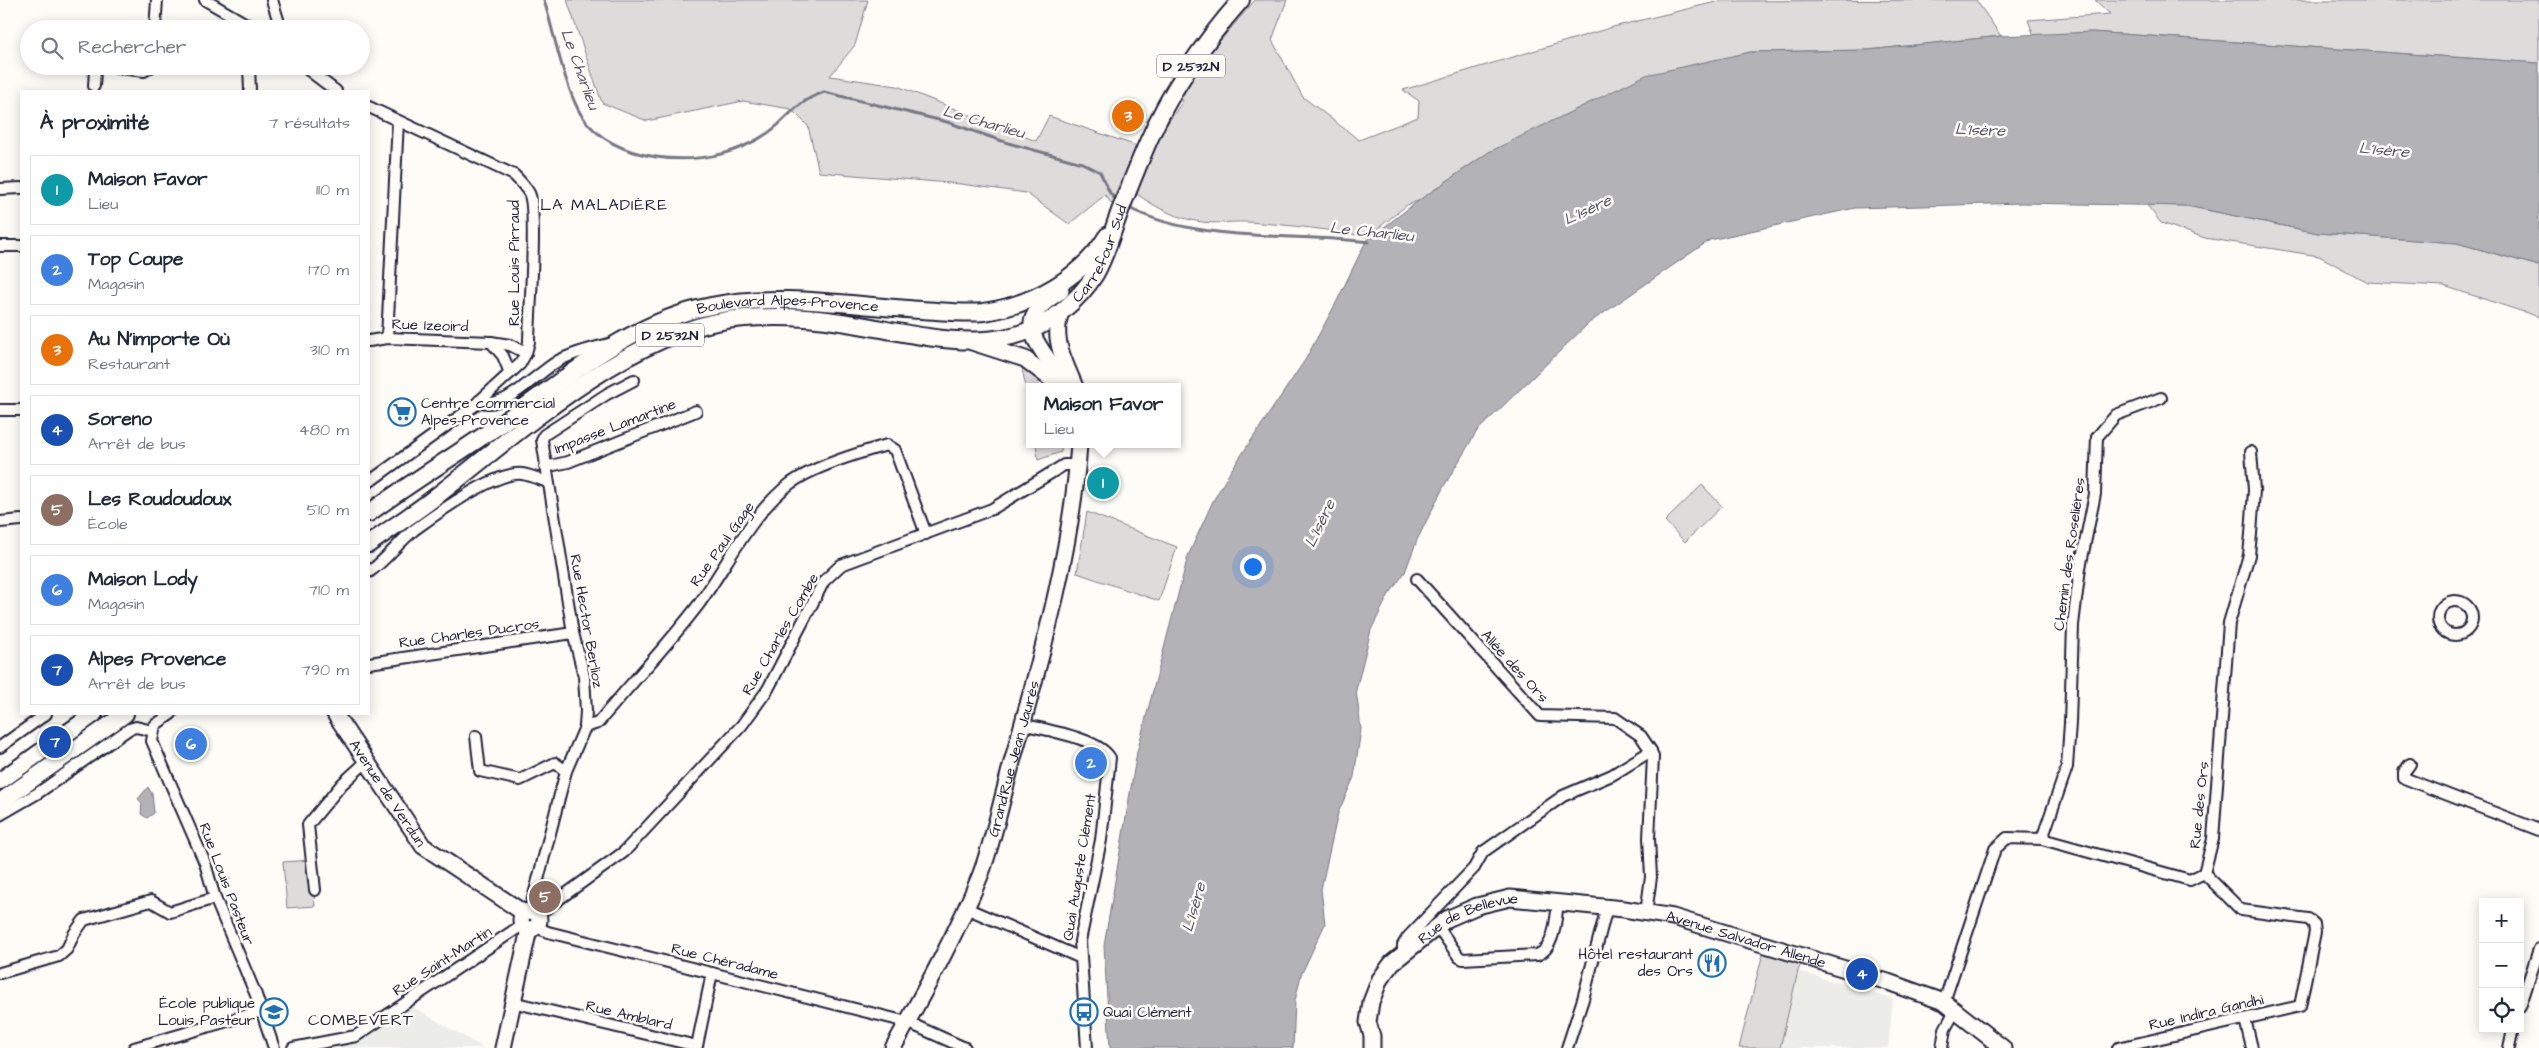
<!DOCTYPE html>
<html lang="fr">
<head>
<meta charset="utf-8">
<style>
	body { margin:0; font-family:"Architects Daughter",sans-serif; background:#f6f6f7; color:#1f2937 }
	.controls { position:absolute; right:15px; bottom:15px; display:grid; overflow:hidden; border-radius:0px; box-shadow:0 2px 12px #0003 }
	.controls button { width:45px; height:45px; display:grid; place-items:center; padding:0; border:0; border-bottom:1px solid #e0e1e3; background:#fff; color:#1f2937; font:25px sans-serif }
	.you { position:absolute; left:1252px; top:566px; width:18px; height:18px; margin:-12px; border:4px solid #fff; border-radius:50%; background:#1a73e8; box-shadow:0 0 0 8px #1a73e833 }
	.badge { display:grid; place-items:center; width:32px; height:32px; border-radius:50%; background:#1f6fb2; color:#fff; font-size:16px; font-weight:700 }
	.pin { position:absolute; translate:-50% -50%; border:2px solid #fff; box-shadow:0 1px 5px #0006 }
	.popup { position:absolute; left:1026px; top:383px; width:155px; height:65px; box-sizing:border-box; display:grid; place-content:center; border-radius:0px; background:#fff; filter:drop-shadow(0 1px 4px #0005); font-size:16px; white-space:nowrap; color:#747a83 }
	.popup b { font-size:19px; color:#1f2937 }
	.popup::after { content:''; position:absolute; left:50%; top:100%; margin-left:-10px; border:10px solid transparent; border-top-color:#fff }
	.list { margin:0; padding:0; list-style:none }
	h2 { display:flex; justify-content:space-between; align-items:center; height:65px; margin:0; padding:0 20px; font-size:21px }
	h2 small { font-size:16px; font-weight:400; color:#747a83 }
	.list li { display:grid; grid-template-columns:32px 1fr auto; gap:15px; align-items:center; box-sizing:border-box; height:70px; margin:0 10px 10px; padding:0 10px; border:1px solid #e0e1e3; border-radius:0px }
	.list b { display:block; font-size:19px; white-space:nowrap }
	.list p { margin:0; font-size:16px; white-space:nowrap; color:#747a83 }
	.list em { font-size:16px; font-style:normal; color:#747a83 }
	.icon { flex:none; width:28px; height:28px; fill:none; stroke:currentColor; stroke-width:2; stroke-linecap:round; stroke-linejoin:round }
	.map { position:relative; flex:none; width:2539px; height:1048px; overflow:hidden }
	.search { position:absolute; background:#fff; box-shadow:0 2px 12px #0003; left:20px; top:20px; width:350px; height:55px; display:flex; align-items:center; gap:12px; box-sizing:border-box; padding:0 18px; border-radius:28px; color:#747a83; font-size:19px }
	.panel { position:absolute; background:#fff; box-shadow:0 2px 12px #0003; left:20px; top:90px; width:350px; height:625px; border-radius:0px }
	.map>svg:first-child { display:block }
	.built { fill:#ecece9 }
	.green { fill:#dddcdb; stroke:#807f8b }
	.water { fill:#b2b2b7; stroke:#787885 }
	.lines { fill:none; stroke-linecap:round; stroke-linejoin:round }
	.stream { stroke:#787885; stroke-width:3 }
	.street-casing { stroke:#22223b; stroke-width:14 }
	.secondary-casing { stroke:#22223b; stroke-width:19 }
	.primary-casing { stroke:#22223b; stroke-width:20 }
	.street { stroke:#fdfcf7; stroke-width:10 }
	.secondary { stroke:#fdfcf7; stroke-width:15 }
	.primary { stroke:#fdfcf7; stroke-width:16 }
	.labels { text-anchor:middle; stroke-width:5; stroke-linejoin:round; paint-order:stroke }
	.shield { fill:#fdfcf7; stroke:#646373; stroke-width:1 }
	.shield-label { font-size:14px; font-weight:bold; fill:#22223b }
	.street-label { font-size:15px; fill:#22223b; stroke:#fdfcf7 }
	.poi-label { font-size:15px; fill:#22223b; stroke:#fdfcf7; text-anchor:start }
	.water-label { font-size:16px; font-style:italic; fill:#545466; stroke:#fdfcf7 }
	.neighbourhood-label { font-size:16px; letter-spacing:1px; fill:#22223b; stroke:#fdfcf7 }
</style>
</head>
<body>
<div class="map">
<svg width="2539" height="1048" viewBox="0 0 2539 1048">
	<rect width="100%" height="100%" fill="#fdfcf7"/>
	<filter id="ink" filterUnits="userSpaceOnUse"><feTurbulence type="fractalNoise" baseFrequency=".02" numOctaves="2"/><feDisplacementMap in="SourceGraphic" scale="10" xChannelSelector="R" yChannelSelector="G"/><feConvolveMatrix kernelMatrix="1 2 1 2 8 2 1 2 1" color-interpolation-filters="sRGB"/></filter>
	<g filter="url(#ink)">
		<!-- built -->
		<g class="built">
			<polygon points="1798,971 1893,999 1888,1048 1780,1048"/>
			<polygon points="411,1006 484,1048 335,1048 333,1046 347,1042 355,1043"/>
		</g>
		<!-- green -->
		<g class="green">
			<path d="M 567,0 L 868,0 L 855,45 L 830,76 L 897,86 L 1036,141 L 1049,116 L 1149,150 L 1183,101 L 1181,98 L 1207,56 L 1255,0 L 1287,0 L 1272,40 L 1303,97 L 1359,140 L 1418,117 L 1419,101 L 1403,90 L 1613,27 L 1720,1 L 1976,0 L 2001,36 L 1868,50 L 1750,52 L 1489,152 L 1418,201 L 1407,205 L 1367,237 C 1328,229 1289,225 1248,222 C 1225,221 1213,226 1187,219 C 1163,213 1140,197 1120,182 L 1112,204 L 1105,195 L 1069,224 L 1026,193 L 961,184 L 819,172 L 808,126 L 791,109 L 743,101 L 647,121 L 602,103 Z"/>
			<polygon points="2095,0 2539,0 2539,63 2092,32 2034,36 2028,20 2110,14"/>
			<polygon points="2147,205 2187,206 2318,233 2457,243 2539,266 2539,317 2444,286 2367,282 2319,256 2205,238 2161,223"/>
			<polygon points="1022,368 1041,378 1037,387 1029,387 1029,403"/>
			<polygon points="1036,444 1062,444 1061,452 1038,460"/>
			<polygon points="1702,485 1722,506 1685,542 1665,521"/>
			<polygon points="1087,512 1177,547 1159,601 1077,573"/>
			<polygon points="311,860 315,906 287,908 283,862"/>
			<polygon points="1764,949 1802,962 1798,971 1780,1048 1739,1048"/>
		</g>
		<!-- water -->
		<g class="water">
			<polygon points="2092,32 2539,63 2539,266 2457,243 2318,233 2187,206 2022,203 1855,208 1710,240 1589,323 1477,431 1444,486 1417,540 1405,572 1388,596 1371,630 1356,690 1361,729 1354,777 1338,813 1321,889 1325,924 1301,975 1295,1001 1293,1048 1110,1048 1104,946 1137,752 1188,556 1213,501 1230,472 1305,360 1336,303 1366,241 1418,201 1489,152 1646,75 1750,52 1868,50 2001,36"/>
			<polygon points="148,787 152,794 154,813 147,818 141,814 142,803 138,799"/>
		</g>
		<g class="lines">
			<!-- stream -->
			<g class="stream">
				<path d="M 544,0 C 553,30 566,92 582,116 C 613,163 695,168 742,147 C 754,142 769,133 778,125 C 795,109 802,100 824,92 L 947,122 L 1008,143 L 1082,163 L 1100,172 L 1110,193 L 1117,201"/>
				<path d="M 1127,207 C 1195,243 1293,233 1369,242"/>
			</g>
			<!-- street casing -->
			<g class="street-casing">
				<g id="street">
					<polyline points="205,0 255,29"/>
					<polyline points="272,0 281,29"/>
					<polyline points="155,29 157,0"/>
					<polyline points="104,66 144,71 152,66"/>
					<polyline points="249,66 250,91"/>
					<polyline points="303,66 336,91"/>
					<polyline points="94,86 95,71 101,66"/>
					<path d="M 369,107 L 514,175 C 519,180 525,186 529,193 C 538,209 529,317 529,342 L 526,353 L 520,364 L 474,406 L 369,482"/>
					<polyline points="0,189 21,188"/>
					<polyline points="0,246 21,246"/>
					<polyline points="387,338 398,121"/>
					<polyline points="369,341 387,338 491,342 510,345 526,353"/>
					<polyline points="491,342 503,356 510,373"/>
					<path d="M 479,401 C 505,412 535,374 558,361 C 573,353 592,348 609,344"/>
					<polyline points="0,410 21,410"/>
					<polyline points="545,467 568,462 696,411"/>
					<polyline points="0,522 21,520"/>
					<path d="M 369,572 C 386,560 398,543 414,530 C 436,514 495,471 522,474 C 530,475 539,479 547,482"/>
					<polyline points="1417,579 1540,716 1615,718 1641,736 1651,751 1653,757 1649,838 1651,877 1646,913"/>
					<circle cx="2455" cy="618" r="17"/>
					<polyline points="369,663 573,633"/>
					<polyline points="171,714 155,725 152,741 205,863 215,898 256,995 274,1048"/>
					<path d="M 1022,724 C 1045,730 1099,738 1110,758 L 1101,840 L 1080,941 L 1087,1048"/>
					<path d="M 585,727 L 598,723 C 631,683 668,645 699,604 C 728,564 751,513 791,483 C 815,466 858,453 887,445 L 895,450 L 926,534"/>
					<polyline points="476,736 480,771 520,780 555,763 566,771"/>
					<polyline points="0,747 46,714"/>
					<polyline points="2410,764 2404,772 2404,778 2539,830"/>
					<polyline points="0,815 38,793 129,729 136,727 153,731"/>
					<polyline points="2042,839 2067,767 2070,723 2073,625 2080,568 2095,494 2097,437 2116,415 2161,398"/>
					<polyline points="315,890 308,825 342,784 367,761"/>
					<polyline points="966,908 1081,958"/>
					<polyline points="530,911 566,771 585,727 586,711 584,676 573,633 542,440 544,435 607,394 634,380"/>
					<polyline points="537,915 624,852 742,725 768,689 824,581 841,565 992,509 1064,465 1077,465"/>
					<polyline points="536,927 548,932 907,1022 965,1048"/>
					<path d="M 1438,927 L 1459,957 L 1463,959 L 1537,955 C 1555,949 1556,918 1558,901"/>
					<polyline points="1403,953 1403,945 1408,937 1474,868 1483,852 1563,796 1612,775 1651,751"/>
					<polyline points="0,973 59,956 67,949 74,934 84,920 151,901 170,912 215,898"/>
					<polyline points="512,1002 697,1046 712,973"/>
					<polyline points="1944,1002 1995,849 2007,838 2042,839 2190,880 2204,873 2213,839 2229,623 2249,555 2251,534 2254,490 2251,452"/>
					<polyline points="2520,1007 2539,949"/>
					<polyline points="2245,1019 2252,1048"/>
					<polyline points="134,1048 262,1011"/>
					<polyline points="293,1048 356,1036 522,925"/>
					<polyline points="1567,1048 1583,999 1607,907"/>
					<polyline points="1942,1048 1945,1029 1956,1009"/>
					<polyline points="2118,1048 2300,1006 2315,932 2314,924 2308,919 2241,910 2204,873"/>
					<polyline points="2509,1048 2513,1029"/>
				</g>
			</g>
			<!-- secondary casing -->
			<g class="secondary-casing">
				<g id="secondary">
					<path d="M 1061,291 C 1003,326 1046,344 1063,387"/>
					<path d="M 1061,312 C 1051,339 1065,362 1075,387"/>
					<polyline points="972,342 1025,359 1061,387"/>
					<path id="s1" d="M 335,714 L 423,846 L 524,913"/>
					<circle cx="530" cy="920" r="9"/>
					<polyline points="503,1048 529,929"/>
					<path id="s2" d="M 893,1048 C 924,992 956,935 980,876 C 994,840 1003,793 1014,755 C 1042,654 1072,550 1079,444"/>
					<path id="s3" d="M 1372,1048 L 1372,1036 L 1368,1022 L 1371,1002 L 1380,979 L 1392,963 L 1447,919 L 1477,906 L 1510,898 L 1624,909 L 1673,917 L 1888,982 L 1944,1002 L 2003,1048"/>
				</g>
			</g>
			<!-- primary casing -->
			<g class="primary-casing">
				<g id="primary">
					<path id="s4" d="M 369,513 C 409,484 451,458 492,430 C 561,383 627,322 711,306 C 780,292 852,306 921,310 C 942,311 963,314 984,312 C 1032,305 1082,278 1107,236"/>
					<path id="s5" d="M 369,544 C 390,529 413,514 434,498 C 519,433 634,325 745,318 C 777,316 809,317 841,322 C 912,332 999,363 1061,312 C 1102,278 1103,257 1120,211 C 1129,188 1138,165 1148,142 C 1170,91 1204,42 1241,0"/>
					<polyline points="0,781 94,714"/>
					<polyline points="0,802 125,714"/>
				</g>
			</g>
			<!-- street -->
			<use href="#street" class="street"/>
			<!-- secondary -->
			<use href="#secondary" class="secondary"/>
			<!-- primary -->
			<use href="#primary" class="primary"/>
		</g>
	</g>
	<!-- icons -->
	<defs>
		<g id="supermarket-ring" transform="scale(1.4375)"><circle r="9.5" fill="#fdfcf7" stroke="#1f6fb2" stroke-width="1.5"/><path d="M-6-5.5h2.5l.6 2H6L4.5 2H-2.5L-4.4-4H-6ZM-1.5 3.2a1.3 1.3 0 1 0 .1 0ZM3 3.2a1.3 1.3 0 1 0 .1 0Z" fill="#1f6fb2"/></g>
		<g id="restaurant-ring" transform="scale(1.4375)"><circle r="9.5" fill="#fdfcf7" stroke="#1f6fb2" stroke-width="1.5"/><path d="M-5-6h1v4h1v-4h1v4h1v-4h1v5L-1.5 .5V6h-2V.5L-5-1ZM5-6V6H3V1.5H1.5Q1.5-4 5-6Z" fill="#1f6fb2"/></g>
		<g id="school-ring" transform="scale(1.4375)"><circle r="9.5" fill="#fdfcf7" stroke="#1f6fb2" stroke-width="1.5"/><path d="M0-5L7-2L0 1L-7-2ZM-4 1L0 2.5L4 1V4Q0 6-4 4Z" fill="#1f6fb2"/></g>
		<g id="bus-ring" transform="scale(1.4375)"><circle r="9.5" fill="#fdfcf7" stroke="#1f6fb2" stroke-width="1.5"/><path d="M-5-6H5V4H4V6H2V4H-2V6H-4V4H-5ZM-3.5-4V0h7V-4ZM-3.5 1.2v1.5H-2V1.2ZM2 1.2v1.5H3.5V1.2Z" fill="#1f6fb2"/></g>
	</defs>
	<g fill-rule="evenodd">
		<use href="#supermarket-ring" x="402" y="412"/>
		<use href="#restaurant-ring" x="1712" y="963"/>
		<use href="#school-ring" x="274" y="1012"/>
		<use href="#bus-ring" x="1084" y="1012"/>
	</g>
	<g class="labels">
		<!-- shield labels -->
		<g class="shield">
			<rect x="1157" y="54.5" width="68" height="23" rx="4"/>
			<rect x="636" y="323.5" width="68" height="23" rx="4"/>
		</g>
		<g class="shield-label">
			<text x="1191" y="71">D 2532N</text>
			<text x="670" y="340">D 2532N</text>
		</g>
		<!-- street labels -->
		<g class="street-label">
			<text transform="translate(514 263) rotate(-90)" y="5">Rue Louis Pirraud</text>
			<text dy="5" stroke="none"><textPath href="#s5" startOffset="840">Carrefour Sud</textPath></text>
			<text dy="5" stroke="none"><textPath href="#s4" startOffset="479">Boulevard Alpes-Provence</textPath></text>
			<text transform="translate(430 325) rotate(2)" y="5">Rue Izeoird</text>
			<text transform="translate(615 426) rotate(-21)" y="5">Impasse Lamartine</text>
			<text transform="translate(722 544) rotate(-55)" y="5">Rue Paul Gage</text>
			<text transform="translate(2069 554) rotate(-82)" y="5">Chemin des Roseliéres</text>
			<text transform="translate(587 621) rotate(80)" y="5">Rue Hector Berlioz</text>
			<text transform="translate(469 633) rotate(-8)" y="5">Rue Charles Ducros</text>
			<text transform="translate(780 634) rotate(-60)" y="5">Rue Charles Combe</text>
			<text transform="translate(1515 666) rotate(48)" y="5">Allée des Ors</text>
			<text dy="5" stroke="none"><textPath href="#s2" startOffset="315">Grand'Rue Jean Jaurès</textPath></text>
			<text dy="5" stroke="none"><textPath href="#s1" startOffset="95">Avenue de Verdun</textPath></text>
			<text transform="translate(2199 805) rotate(-84)" y="5">Rue des Ors</text>
			<text transform="translate(1079 867) rotate(-81)" y="5">Quai Auguste Clément</text>
			<text transform="translate(227 884) rotate(69)" y="5">Rue Louis Pasteur</text>
			<text dy="5" stroke="none"><textPath href="#s3" startOffset="182">Rue de Bellevue</textPath></text>
			<text dy="5" stroke="none"><textPath href="#s3" startOffset="469">Avenue Salvador Allende</textPath></text>
			<text transform="translate(442 961) rotate(-33)" y="5">Rue Saint-Martin</text>
			<text transform="translate(725 961) rotate(14)" y="5">Rue Chéradame</text>
			<text transform="translate(2206 1012) rotate(-13)" y="5">Rue Indira Gandhi</text>
			<text transform="translate(629 1015) rotate(13)" y="5">Rue Amblard</text>
		</g>
		<!-- poi labels -->
		<g class="poi-label">
			<text x="421" y="408">Centre commercial<tspan x="421" dy="17">Alpes-Provence</tspan></text>
			<text x="1693" y="959" text-anchor="end">Hôtel restaurant<tspan x="1693" dy="17">des Ors</tspan></text>
			<text x="255" y="1008" text-anchor="end">École publique<tspan x="255" dy="17">Louis Pasteur</tspan></text>
			<text x="1103" y="1017">Quai Clément</text>
		</g>
		<!-- water labels -->
		<g class="water-label">
			<text transform="translate(581 69) rotate(70)" y="6">Le Charlieu</text>
			<text transform="translate(984 121) rotate(16)" y="6">Le Charlieu</text>
			<text transform="translate(1980 129) rotate(2)" y="6">L'Isère</text>
			<text transform="translate(2384 149) rotate(5)" y="6">L'Isère</text>
			<text transform="translate(1587 209) rotate(-25)" y="6">L'Isère</text>
			<text transform="translate(1372 231) rotate(6)" y="6">Le Charlieu</text>
			<text transform="translate(1319 523) rotate(-64)" y="6">L'Isère</text>
			<text transform="translate(1193 907) rotate(-74)" y="6">L'Isère</text>
		</g>
		<!-- neighbourhood labels -->
		<g class="neighbourhood-label">
			<text x="604" y="210">LA MALADIÈRE</text>
			<text x="361" y="1025">COMBEVERT</text>
		</g>
	</g>
</svg>
<div class="controls">
<button>+</button>
<button>−</button>
<button><svg class="icon" aria-label="locate" viewBox="0 0 24 24"><circle cx="12" cy="12" r="6"/><path d="M12 2v4M12 18v4M2 12h4M18 12h4"/></svg></button>
</div>
<div class="you"></div>
<div class="pin badge" style="left:1103px;top:483px;background:#0f9aa8">1</div>
<div class="popup"><b>Maison Favor</b>Lieu</div>
<div class="pin badge" style="left:1091px;top:763px;background:#3f7fe0">2</div>
<div class="pin badge" style="left:1128px;top:116px;background:#e8710a">3</div>
<div class="pin badge" style="left:1862px;top:974px;background:#1a4fb4">4</div>
<div class="pin badge" style="left:545px;top:897px;background:#8d6e63">5</div>
<div class="pin badge" style="left:191px;top:744px;background:#3f7fe0">6</div>
<div class="pin badge" style="left:55px;top:742px;background:#1a4fb4">7</div>
<div class="search"><svg class="icon" aria-label="search" viewBox="0 0 24 24"><circle cx="10" cy="10" r="6"/><path d="M15 15l6 6"/></svg>Rechercher</div>
<section class="panel">
<h2>À proximité<small>7 résultats</small></h2>
<ul class="list">
<li><span class="badge" style="background:#0f9aa8">1</span><div><b>Maison Favor</b><p>Lieu</p></div><em>110 m</em></li>
<li><span class="badge" style="background:#3f7fe0">2</span><div><b>Top Coupe</b><p>Magasin</p></div><em>170 m</em></li>
<li><span class="badge" style="background:#e8710a">3</span><div><b>Au N'importe Où</b><p>Restaurant</p></div><em>310 m</em></li>
<li><span class="badge" style="background:#1a4fb4">4</span><div><b>Soreno</b><p>Arrêt de bus</p></div><em>480 m</em></li>
<li><span class="badge" style="background:#8d6e63">5</span><div><b>Les Roudoudoux</b><p>École</p></div><em>510 m</em></li>
<li><span class="badge" style="background:#3f7fe0">6</span><div><b>Maison Lody</b><p>Magasin</p></div><em>710 m</em></li>
<li><span class="badge" style="background:#1a4fb4">7</span><div><b>Alpes Provence</b><p>Arrêt de bus</p></div><em>790 m</em></li>
</ul>
</section>
</div>
</body>
</html>
